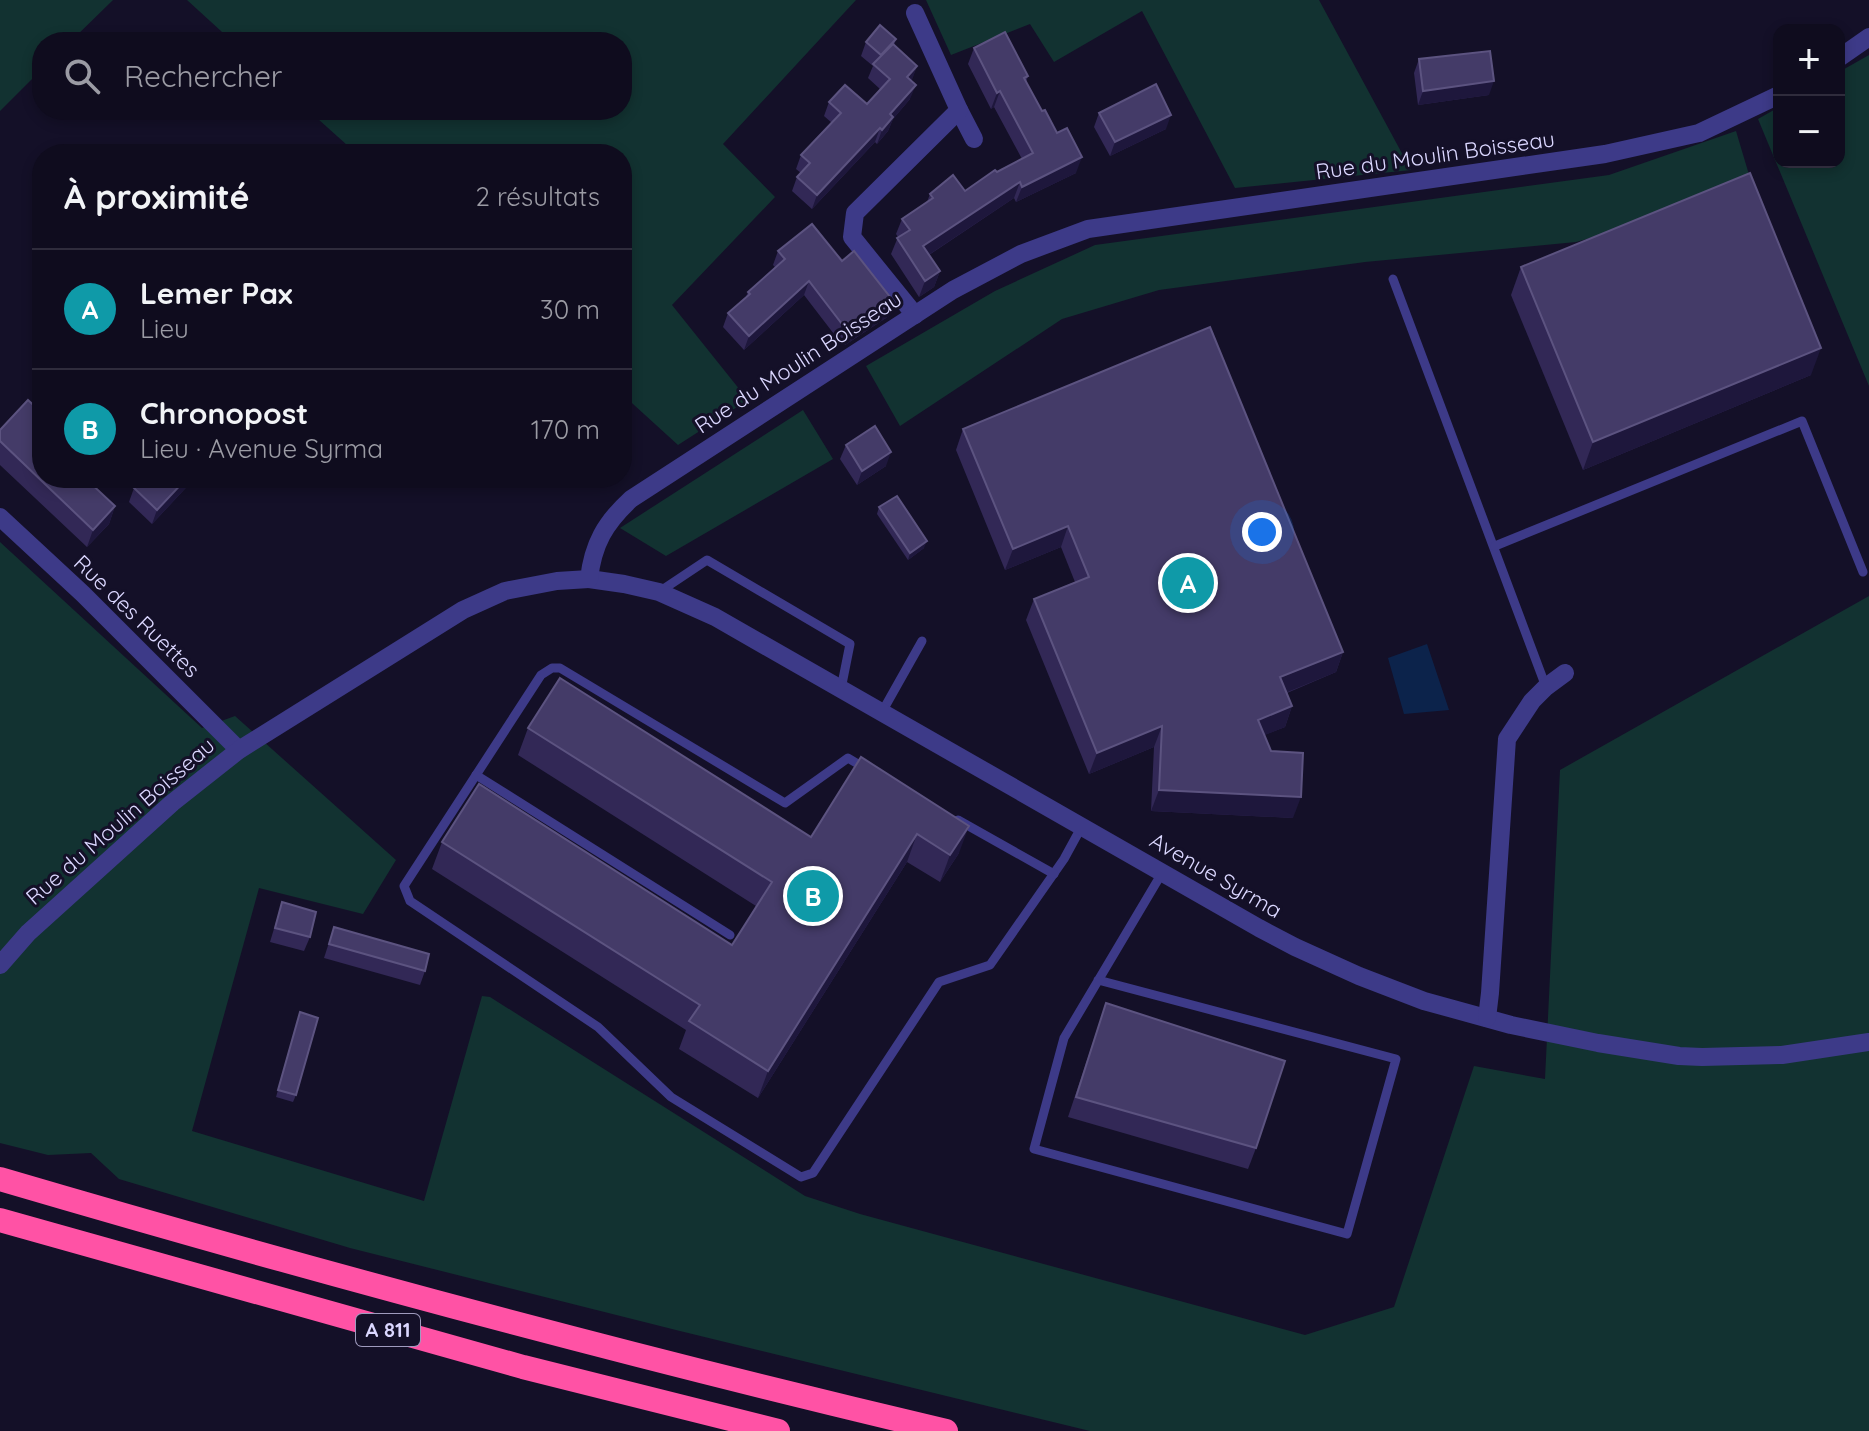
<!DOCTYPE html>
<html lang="fr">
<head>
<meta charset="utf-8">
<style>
	body { margin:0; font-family:Quicksand,sans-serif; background:#181527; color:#f1f3f6 }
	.controls { position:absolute; right:24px; top:24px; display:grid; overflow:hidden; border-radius:16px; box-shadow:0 4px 12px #0003 }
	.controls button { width:72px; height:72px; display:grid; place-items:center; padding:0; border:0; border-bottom:2px solid #2f2c3c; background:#0f0c1e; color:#f1f3f6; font:40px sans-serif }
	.you { position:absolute; left:1262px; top:532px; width:28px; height:28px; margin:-20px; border:6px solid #fff; border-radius:50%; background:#1a73e8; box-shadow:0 0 0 12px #1a73e833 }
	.badge { display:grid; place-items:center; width:52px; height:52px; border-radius:50%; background:#03e6ff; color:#fff; font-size:26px; font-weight:700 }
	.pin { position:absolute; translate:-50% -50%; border:4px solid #fff; box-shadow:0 2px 8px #0006 }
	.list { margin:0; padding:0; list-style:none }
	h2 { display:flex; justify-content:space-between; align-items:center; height:104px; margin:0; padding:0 32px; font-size:34px }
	h2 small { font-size:26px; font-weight:400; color:#9b9ba4 }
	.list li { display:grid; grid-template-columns:52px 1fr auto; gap:24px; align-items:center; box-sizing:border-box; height:120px; padding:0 32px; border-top:2px solid #2f2c3c }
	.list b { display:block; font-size:30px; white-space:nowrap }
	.list p { margin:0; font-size:26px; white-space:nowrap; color:#9b9ba4 }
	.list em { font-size:26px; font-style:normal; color:#9b9ba4 }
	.icon { flex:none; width:44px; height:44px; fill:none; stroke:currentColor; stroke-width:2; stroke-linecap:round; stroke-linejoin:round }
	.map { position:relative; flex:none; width:1869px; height:1431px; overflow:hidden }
	.search { position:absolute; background:#0f0c1e; box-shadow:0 4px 12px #0003; left:32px; top:32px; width:600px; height:88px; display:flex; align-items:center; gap:20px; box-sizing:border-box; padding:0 28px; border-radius:32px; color:#9b9ba4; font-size:30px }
	.panel { position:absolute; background:#0f0c1e; box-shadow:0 4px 12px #0003; left:32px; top:144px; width:600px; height:344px; border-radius:32px }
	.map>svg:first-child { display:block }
	.green { fill:#123231 }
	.water { fill:#0c234b }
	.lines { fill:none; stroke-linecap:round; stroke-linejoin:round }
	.lane { stroke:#3d3a88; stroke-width:9 }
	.street { stroke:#3d3a88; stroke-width:18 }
	.highway { stroke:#ff52a5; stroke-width:24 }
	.wall { fill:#322856 }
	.shaded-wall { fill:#1e173c }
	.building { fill:#443b68; stroke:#5c5380; stroke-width:2 }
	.labels { text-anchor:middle; stroke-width:6; stroke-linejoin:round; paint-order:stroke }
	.shield { fill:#141028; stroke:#9f9bbe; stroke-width:2 }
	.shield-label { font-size:20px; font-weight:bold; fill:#dbd7ff }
	.street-label { font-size:22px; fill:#dbd7ff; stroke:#141028 }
</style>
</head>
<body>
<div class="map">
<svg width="1869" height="1431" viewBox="0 0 1869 1431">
	<rect width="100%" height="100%" fill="#141028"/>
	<!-- green -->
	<g class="green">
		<polygon points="0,0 113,0 70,42 42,42 42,69 0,111"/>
		<polygon points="187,0 856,0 723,144 775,197 672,305 748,400 678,445 622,394 622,154 357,154 308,110 622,110 622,42 233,42"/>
		<polygon points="926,0 1319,0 1411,170 1235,188 1142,11 1054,62 1030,24 951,55"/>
		<polygon points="1869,55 1869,386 1758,119 1779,107 1779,162 1839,162 1839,72"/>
		<polygon points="1736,131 1750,178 1668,217 1576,242 1365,262 1159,290 1062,319 900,426 866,366 995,291 1095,245 1609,175"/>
		<polygon points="803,410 833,459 666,556 620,528"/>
		<polygon points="0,542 202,728 235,716 396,860 363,914 259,888 192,1131 424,1201 482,996 490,997 805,1196 860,1214 1305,1335 1394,1307 1474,1066 1545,1079 1560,770 1869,596 1869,1431 1090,1431 680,1331 350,1248 119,1179 91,1153 48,1155 0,1143"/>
	</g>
	<!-- water -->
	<polygon class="water" points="1427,644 1449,710 1404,714 1388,658"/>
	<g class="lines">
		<!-- lane -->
		<g class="lane">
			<polyline points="1393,279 1546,687"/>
			<polyline points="1495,546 1802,421 1863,572"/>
			<polyline points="659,592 707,560 850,644 841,689"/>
			<polyline points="882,712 922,641"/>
			<polyline points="868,770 848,758 785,803 560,668 552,668 541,675 404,886 410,901 598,1027 671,1097 801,1177 813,1173 939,982 990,965 1064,859 1082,826"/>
			<polyline points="476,775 730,935"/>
			<polyline points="958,820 1054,874"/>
			<polyline points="1098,980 1396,1059 1347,1234 1034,1149 1064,1038 1162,873"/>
		</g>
		<!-- street -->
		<g class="street">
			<polyline points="1839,58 1869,37"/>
			<polyline points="959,110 974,139"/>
			<polyline points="915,315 852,237 855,213 959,110 915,13"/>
			<polyline points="0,517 83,594 239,750"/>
			<polyline points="589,579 624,584 659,592 715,617 1259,928 1295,947 1359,976 1424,1001 1511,1025 1598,1043 1679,1056 1702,1057 1782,1055 1869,1042"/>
			<path d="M 0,965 L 28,933 L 172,803 L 239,750 L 463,610 L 505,591 L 557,581 L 589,579 C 593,544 605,523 631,499 L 953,290 L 1021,254 L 1088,229 L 1605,154 L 1699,133 L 1779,95"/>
			<polyline points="1487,1018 1490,993 1507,739 1532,701 1546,687 1565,673"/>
		</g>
		<!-- highway -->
		<g class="highway">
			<path d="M 0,1179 C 313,1271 628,1356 946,1431"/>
			<polyline points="0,1220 523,1367 778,1431"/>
		</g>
	</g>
	<!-- wall -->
	<g class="wall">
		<polygon points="896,39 894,45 917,66 911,81 910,99 893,119 888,131 877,144 875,142 812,209 792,191 797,177 801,173 796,169 801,155 832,123 824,116 829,102 867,104 880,89 868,78 873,66 861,56 866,42"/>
		<polygon points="974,48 1028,76 1026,82 1076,173 1016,202 1014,198 929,255 940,271 934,287 919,297 891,254 898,237 896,234 902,219 927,202 930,194 965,191 1022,159 994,107 991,109 968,64"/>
		<polygon points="1419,59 1489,95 1418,105 1414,73"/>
		<polygon points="1099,113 1166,129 1110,156 1094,127"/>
		<polygon points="778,251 842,261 894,302 889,316 845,345 839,337 837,338 804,295 744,350 723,327 728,313 745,299 748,292 775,267 773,265"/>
		<polygon points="1521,267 1811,375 1583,470 1511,295"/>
		<polygon points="963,429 1343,652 1336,672 1287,693 1292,706 1285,727 1264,735 1293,818 1151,811 1154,747 1089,774 1026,620 1034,599 1075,582 1061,547 1005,570 956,450"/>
		<polygon points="0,430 42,478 115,506 109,524 87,547 0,465"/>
		<polygon points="846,445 886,466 857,485 840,459"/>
		<polygon points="144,478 195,478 152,524 129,502 134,488"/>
		<polygon points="879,507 924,548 908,560 877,514"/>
		<polygon points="528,728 811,837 861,757 959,853 940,882 907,862 758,1098 679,1049 686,1030 432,869 442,842 732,945 756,906 518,755"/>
		<polygon points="282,902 310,937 304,951 270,942"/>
		<polygon points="334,927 425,971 420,985 324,958"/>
		<polygon points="1106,1003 1256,1148 1248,1169 1068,1117"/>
		<polygon points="298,1019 296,1095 293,1102 276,1097"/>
	</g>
	<!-- shaded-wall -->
	<g class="shaded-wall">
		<polygon points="917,66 912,80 902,91 907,77"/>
		<polygon points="1494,81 1489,95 1418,105 1423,91"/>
		<polygon points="916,85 910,99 893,119 888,131 877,144 882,130 890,114"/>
		<polygon points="1000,91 994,107 991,109 997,93"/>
		<polygon points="1171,115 1166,129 1110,156 1115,142"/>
		<polygon points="880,128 875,142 812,209 817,195"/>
		<polygon points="1082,157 1076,173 1016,202 1022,187"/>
		<polygon points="1020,182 1014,198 918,262 923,246"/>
		<polygon points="940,271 934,287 919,297 925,281"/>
		<polygon points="809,281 804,295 744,350 749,336"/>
		<polygon points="894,302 889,316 845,345 850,331"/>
		<polygon points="844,323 839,337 837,338 842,324"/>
		<polygon points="1821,348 1811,375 1583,470 1593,442"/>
		<polygon points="891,452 886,466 857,485 862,471"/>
		<polygon points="187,478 195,478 152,524 157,510"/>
		<polygon points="115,506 109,524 87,547 93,530"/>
		<polygon points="1068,526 1061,547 1005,570 1013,549"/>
		<polygon points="927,541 924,548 908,560 910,553"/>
		<polygon points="1343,652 1336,672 1273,698 1280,677"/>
		<polygon points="1292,706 1285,727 1250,741 1258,720"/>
		<polygon points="1162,726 1154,747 1089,774 1097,753"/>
		<polygon points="1159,790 1301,797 1293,818 1151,811"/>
		<polygon points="969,826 959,853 940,882 950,855"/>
		<polygon points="917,834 907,862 758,1098 768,1071"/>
	</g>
	<!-- building -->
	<g class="building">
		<polygon points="880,25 896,39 881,55 866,42"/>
		<polygon points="1005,32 1028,76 1024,78 1042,111 1045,110 1057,133 1067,128 1082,157 1022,187 1020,182 923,246 940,271 925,281 897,238 910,230 902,219 933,198 930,194 953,175 965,191 995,170 997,172 1033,153 1000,91 997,93 974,48"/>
		<polygon points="893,44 917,66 907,77 916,85 890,114 893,117 882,130 880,128 817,195 797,177 810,163 801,155 841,113 829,102 845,85 867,104 890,79 873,64"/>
		<polygon points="1490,51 1494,81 1423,91 1419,59"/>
		<polygon points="1156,84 1171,115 1115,142 1099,113"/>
		<polygon points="1750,173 1821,348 1593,442 1521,267"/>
		<polygon points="812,224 842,261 854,251 894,302 850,331 844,323 842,324 809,281 749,336 728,313 750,294 748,292 785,259 778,251"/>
		<polygon points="1210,327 1343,652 1280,677 1292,706 1258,720 1271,751 1303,753 1301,797 1159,790 1162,726 1097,753 1034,599 1089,577 1068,526 1013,549 963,429"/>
		<polygon points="28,400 42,413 42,478 85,478 115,506 93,530 0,441 0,430"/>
		<polygon points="875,426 891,452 862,471 846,445"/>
		<polygon points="144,478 187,478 157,510 134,488"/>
		<polygon points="897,496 927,541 910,553 879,507"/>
		<polygon points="560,678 811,837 861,757 969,826 950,855 917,834 768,1071 689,1021 700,1005 442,842 479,784 732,945 772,882 528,728"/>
		<polygon points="282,902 316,912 310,937 275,928"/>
		<polygon points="334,927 429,954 425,971 329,944"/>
		<polygon points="1106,1003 1285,1061 1256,1148 1076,1097"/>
		<polygon points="300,1012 318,1018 296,1095 278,1090"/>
	</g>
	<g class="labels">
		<!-- shield labels -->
		<rect class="shield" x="356" y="1314" width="64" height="32" rx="6"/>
		<g class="shield-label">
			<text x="388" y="1337">A 811</text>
		</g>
		<!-- street labels -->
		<g class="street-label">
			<text transform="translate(1435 155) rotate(-8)" y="8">Rue du Moulin Boisseau</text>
			<text transform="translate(798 362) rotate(-33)" y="8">Rue du Moulin Boisseau</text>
			<text transform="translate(137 616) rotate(44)" y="8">Rue des Ruettes</text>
			<text transform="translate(120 821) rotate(-41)" y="8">Rue du Moulin Boisseau</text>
			<text transform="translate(1216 875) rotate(30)" y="8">Avenue Syrma</text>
		</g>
	</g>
</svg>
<div class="controls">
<button>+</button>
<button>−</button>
</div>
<div class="you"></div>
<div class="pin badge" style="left:1188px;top:583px;background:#0f9aa8">A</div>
<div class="pin badge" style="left:813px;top:896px;background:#0f9aa8">B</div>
<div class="search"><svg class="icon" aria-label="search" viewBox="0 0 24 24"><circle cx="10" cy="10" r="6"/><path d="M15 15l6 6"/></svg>Rechercher</div>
<section class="panel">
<h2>À proximité<small>2 résultats</small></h2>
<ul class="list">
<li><span class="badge" style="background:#0f9aa8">A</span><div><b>Lemer Pax</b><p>Lieu</p></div><em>30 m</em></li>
<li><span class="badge" style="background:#0f9aa8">B</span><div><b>Chronopost</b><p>Lieu · Avenue Syrma</p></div><em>170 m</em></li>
</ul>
</section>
</div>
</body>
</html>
